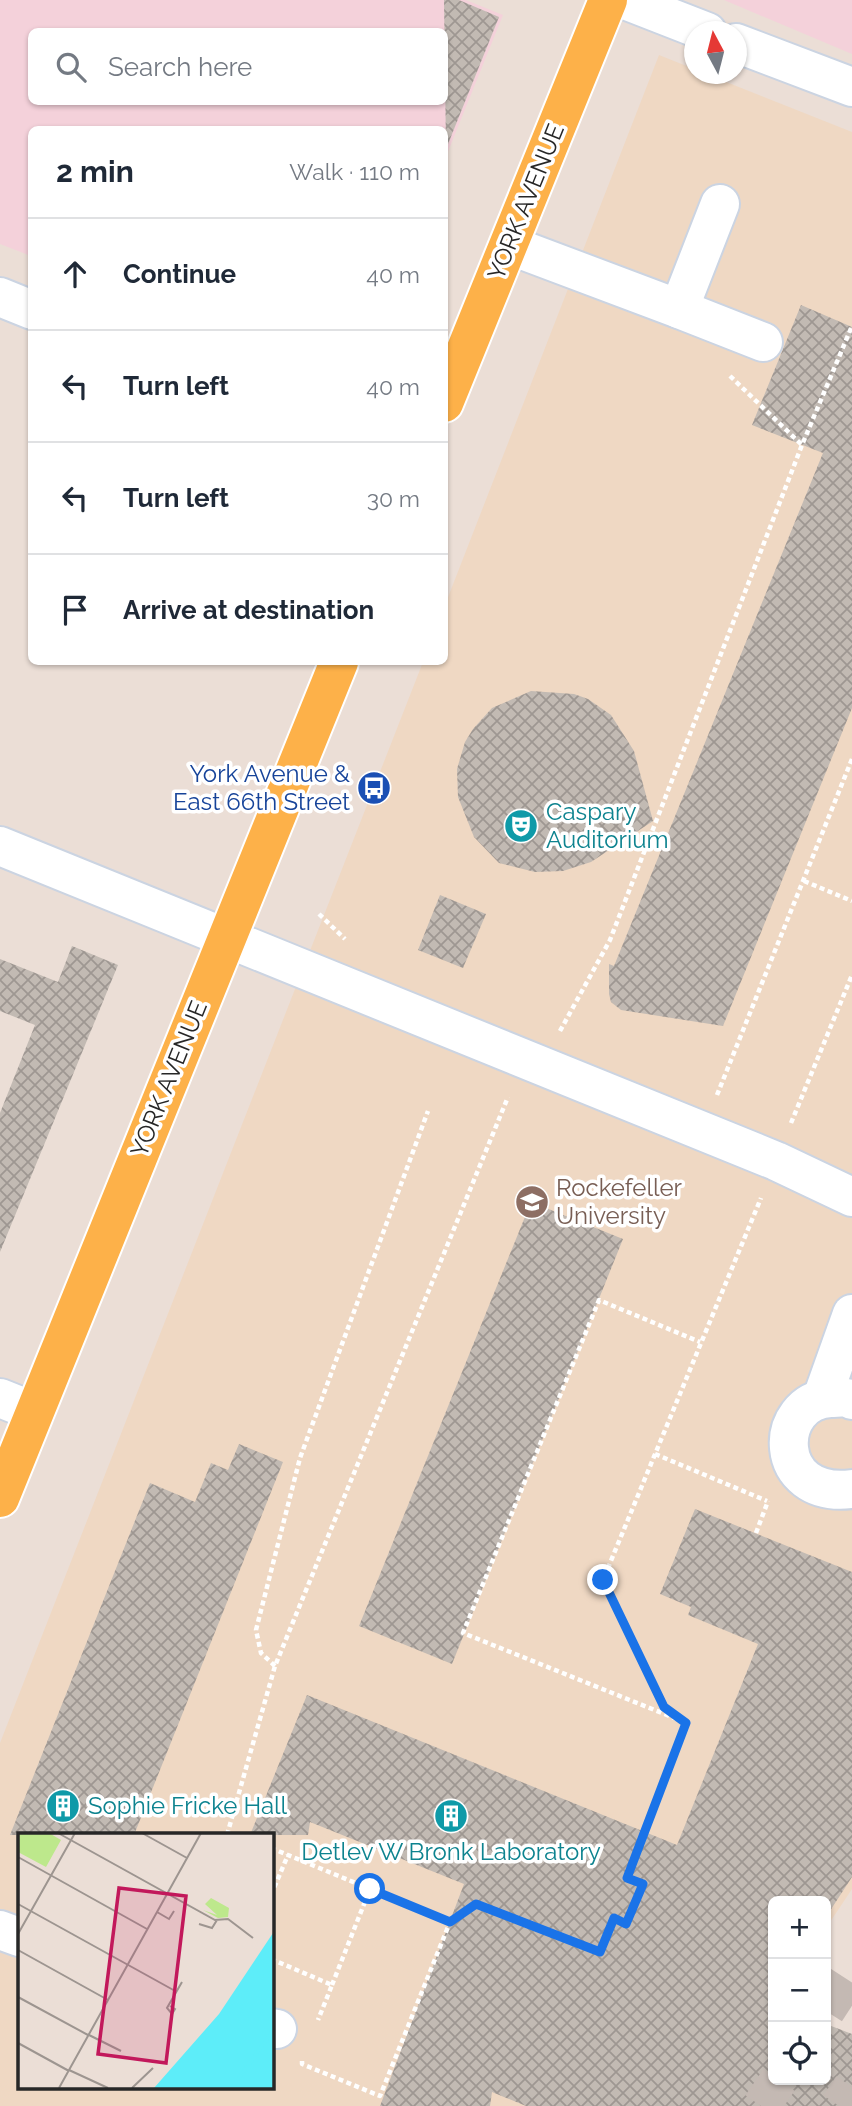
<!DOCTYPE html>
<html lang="en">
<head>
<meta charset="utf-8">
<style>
	body { margin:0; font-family:Raleway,sans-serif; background:#f2f2f3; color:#1f2937 }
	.controls { position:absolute; right:21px; bottom:21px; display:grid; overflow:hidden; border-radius:10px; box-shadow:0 2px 5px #0004 }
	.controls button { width:63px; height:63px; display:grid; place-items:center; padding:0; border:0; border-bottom:2px solid #e0e1e3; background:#fff; color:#1f2937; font:35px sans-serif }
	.compass { position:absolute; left:684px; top:21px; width:63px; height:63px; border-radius:50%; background:#fff; box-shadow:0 2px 5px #0004; rotate:353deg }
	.stop { position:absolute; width:21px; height:21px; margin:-16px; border:5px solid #1a73e8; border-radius:50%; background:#fff }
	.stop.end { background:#1a73e8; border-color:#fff; box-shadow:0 2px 7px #0008 }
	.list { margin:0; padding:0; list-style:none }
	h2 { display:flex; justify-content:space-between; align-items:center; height:91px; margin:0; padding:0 28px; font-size:30px }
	h2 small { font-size:23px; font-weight:400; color:#747a83 }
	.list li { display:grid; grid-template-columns:46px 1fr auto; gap:21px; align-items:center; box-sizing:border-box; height:112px; padding:0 28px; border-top:2px solid #e0e1e3 }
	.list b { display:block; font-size:26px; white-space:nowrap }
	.list em { font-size:23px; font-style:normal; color:#747a83 }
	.icon { flex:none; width:38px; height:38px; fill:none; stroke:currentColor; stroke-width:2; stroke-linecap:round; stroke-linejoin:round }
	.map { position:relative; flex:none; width:852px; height:2106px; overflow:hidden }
	.search { position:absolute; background:#fff; box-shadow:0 2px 5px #0004; left:28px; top:28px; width:420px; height:77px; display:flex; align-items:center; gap:18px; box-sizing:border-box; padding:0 24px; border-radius:10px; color:#747a83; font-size:26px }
	.panel { position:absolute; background:#fff; box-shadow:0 2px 5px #0004; left:28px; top:126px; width:420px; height:539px; border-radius:10px }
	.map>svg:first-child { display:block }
	.education { fill:#efd8c3; fill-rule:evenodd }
	.medical { fill:#f4d1da; fill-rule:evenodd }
	.building { fill:url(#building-cross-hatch) }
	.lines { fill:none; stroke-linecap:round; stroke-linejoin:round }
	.highway-tunnel { stroke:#c4b9b3; stroke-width:38; stroke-dasharray:38 19; stroke-linecap:butt }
	.minor-casing { stroke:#cbd4e2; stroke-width:42 }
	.major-casing { stroke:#fff; stroke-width:42 }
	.path { stroke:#fff; stroke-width:4.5; stroke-dasharray:5 3.5; stroke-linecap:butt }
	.minor { stroke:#fff; stroke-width:38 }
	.major { stroke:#fdb149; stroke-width:38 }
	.route { stroke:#1a73e8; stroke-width:9 }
	.labels { text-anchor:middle; stroke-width:7; stroke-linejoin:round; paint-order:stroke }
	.street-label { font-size:24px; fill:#272727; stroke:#fff }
	.transit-label { font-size:24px; fill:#164399; stroke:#fff; text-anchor:end }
	.culture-label { font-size:24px; fill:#0d838f; stroke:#fff; text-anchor:start }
	.education-label { font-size:24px; fill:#785e54; stroke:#fff; text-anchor:start }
	.inset-river { fill:none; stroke:#5dedf9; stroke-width:3.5 }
	.inset-road { fill:none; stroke:#9d9590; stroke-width:2 }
	.view { fill:#c2185b; fill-opacity:0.15; stroke:#c2185b; stroke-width:3.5 }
	.inset-edge { fill:none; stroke:#272727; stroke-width:3.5 }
</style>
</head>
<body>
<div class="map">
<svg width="852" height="2106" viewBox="0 0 852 2106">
	<defs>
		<pattern id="building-cross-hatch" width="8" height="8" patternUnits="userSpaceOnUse" patternTransform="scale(1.75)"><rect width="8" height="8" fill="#c2bab3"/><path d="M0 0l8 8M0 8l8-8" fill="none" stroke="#9e9792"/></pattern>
	</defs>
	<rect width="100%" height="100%" fill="#ebded6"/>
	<!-- education -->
	<path class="education" d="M 659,55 L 694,69 L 694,74 L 706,74 L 852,132 L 852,1889 L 826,1928 L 826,1901 L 773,1901 L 773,2008 L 708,2106 L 0,2106 L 0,1743 L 423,662 L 444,662 L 445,605 ZM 19,1835 L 271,1835 L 271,2087 L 19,2087 Z"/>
	<!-- medical -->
	<g class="medical">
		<path d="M 0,0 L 466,0 L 503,15 L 445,159 L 444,130 L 32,130 L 31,256 L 0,244 ZM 32,32 L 444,32 L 444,102 L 32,102 Z"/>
		<polygon points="724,0 852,0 852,54"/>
	</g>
	<!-- building -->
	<g class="building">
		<polygon points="444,0 459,0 499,17 446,149"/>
		<polygon points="801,305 852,327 852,708 723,1026 621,1010 611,1002 609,994 609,964 614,966 823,453 752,425"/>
		<polygon points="531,691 574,694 588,699 611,715 634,751 653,821 591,862 563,871 535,872 499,863 474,837 458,797 457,769 465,742 473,729 492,708"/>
		<polygon points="440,895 486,914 463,968 418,950"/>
		<polygon points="72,946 118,965 0,1252 0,1113 35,1025 0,1011 0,959 58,982"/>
		<polygon points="531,1202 623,1239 452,1664 359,1626"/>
		<polygon points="239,1444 283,1462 134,1835 10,1835 150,1483 195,1502 211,1463 228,1470"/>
		<polygon points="695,1509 852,1572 852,1877 826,1917 826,1901 773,1901 773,1997 770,2001 773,2002 773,2080 826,2080 826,2024 852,2034 852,2106 526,2106 492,2092 490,2106 380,2106 464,1884 310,1822 308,1835 250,1835 307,1695 677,1845 758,1644 688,1615 691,1607 660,1594"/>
	</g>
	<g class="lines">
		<!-- highway-tunnel -->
		<g class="highway-tunnel">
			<polyline points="826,2011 852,1971"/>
			<polyline points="761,2106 779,2080"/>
			<polyline points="839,2106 852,2087"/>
		</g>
		<!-- minor casing -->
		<g class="minor-casing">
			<g id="minor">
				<polyline points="625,0 707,32"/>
				<polyline points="736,43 852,87"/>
				<polyline points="509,245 679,309 720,204"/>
				<polyline points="0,297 32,310"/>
				<polyline points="679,309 763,342"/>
				<polyline points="0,846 776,1161 852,1197"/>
				<polyline points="0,1398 35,1412"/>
				<polyline points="822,1398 852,1314"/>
				<path d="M 852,1400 C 845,1396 838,1398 831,1398 C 773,1400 770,1499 852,1489"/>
				<polyline points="0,1930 19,1937"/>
				<polyline points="271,2028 277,2029"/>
			</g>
		</g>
		<!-- major casing -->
		<g class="major-casing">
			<g id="major">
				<polyline points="444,403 608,0"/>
				<polyline points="0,1498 339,662"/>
			</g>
		</g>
		<!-- path -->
		<g class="path">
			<polyline points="730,376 802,445"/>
			<polyline points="804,881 852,901"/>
			<polyline points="319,914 345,939"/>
			<polyline points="560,1031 610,940 802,445 852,326"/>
			<polyline points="717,1095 852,759"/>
			<polyline points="791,1123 852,975"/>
			<polyline points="655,1454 767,1501"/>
			<polyline points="756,1533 768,1501"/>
			<polyline points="275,1666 261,1653 256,1630 300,1458 428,1111"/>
			<polyline points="677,1719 463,1633 599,1300 700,1342"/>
			<polyline points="227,1835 275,1666 508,1097"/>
			<polyline points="271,1848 450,1922 476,1904 600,1952 614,1918 627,1924 643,1884 627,1878 686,1723 664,1707 603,1580 761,1198"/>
			<polyline points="271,1895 288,1855"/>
			<polyline points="271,1959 332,1985 318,2020"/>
			<polyline points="332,1985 370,1889"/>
			<polyline points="302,2061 302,2064 380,2096 450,1922"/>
		</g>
		<!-- minor -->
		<use href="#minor" class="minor"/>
		<!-- major -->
		<use href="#major" class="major"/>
	</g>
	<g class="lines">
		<!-- route -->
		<polyline class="route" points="370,1889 450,1922 476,1904 600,1952 614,1918 626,1924 643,1884 627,1878 686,1723 664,1707 603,1580"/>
	</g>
	<!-- icons -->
	<defs>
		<g id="bus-disc" transform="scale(1.75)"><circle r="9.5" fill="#1a4fb4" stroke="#fff"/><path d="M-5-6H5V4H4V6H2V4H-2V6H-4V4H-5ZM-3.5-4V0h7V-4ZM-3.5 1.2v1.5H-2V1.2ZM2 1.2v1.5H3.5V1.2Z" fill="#fff"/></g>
		<g id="theatre-disc" transform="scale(1.75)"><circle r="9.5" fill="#0f9aa8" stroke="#fff"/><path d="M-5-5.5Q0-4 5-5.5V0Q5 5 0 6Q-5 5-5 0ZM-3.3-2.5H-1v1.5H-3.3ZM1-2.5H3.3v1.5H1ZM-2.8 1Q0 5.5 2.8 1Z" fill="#fff"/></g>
		<g id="university-disc" transform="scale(1.75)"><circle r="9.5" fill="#8d6e63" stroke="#fff"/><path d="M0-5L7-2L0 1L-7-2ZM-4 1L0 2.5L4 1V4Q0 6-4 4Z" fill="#fff"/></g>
		<g id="building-disc" transform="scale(1.75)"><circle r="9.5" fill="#0f9aa8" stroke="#fff"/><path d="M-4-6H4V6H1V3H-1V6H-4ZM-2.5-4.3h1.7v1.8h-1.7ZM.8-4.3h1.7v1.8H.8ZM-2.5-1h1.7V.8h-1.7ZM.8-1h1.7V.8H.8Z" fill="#fff"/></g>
	</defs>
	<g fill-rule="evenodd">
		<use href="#bus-disc" x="374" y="788"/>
		<use href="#theatre-disc" x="521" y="826"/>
		<use href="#university-disc" x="532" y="1202"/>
		<use href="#building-disc" x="63" y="1806"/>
		<use href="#building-disc" x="451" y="1816"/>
	</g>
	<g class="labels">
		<!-- street labels -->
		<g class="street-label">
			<text transform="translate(526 202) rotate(-68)" y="8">YORK AVENUE</text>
			<text transform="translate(169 1079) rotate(-68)" y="8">YORK AVENUE</text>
		</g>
		<!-- transit labels -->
		<g class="transit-label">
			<text x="350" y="782">York Avenue &amp;<tspan x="350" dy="28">East 66th Street</tspan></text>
		</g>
		<!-- culture labels -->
		<g class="culture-label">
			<text x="546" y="820">Caspary<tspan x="546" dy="28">Auditorium</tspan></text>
			<text x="88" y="1814">Sophie Fricke Hall</text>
			<text x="451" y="1860" text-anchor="middle">Detlev W Bronk Laboratory</text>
		</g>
		<!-- education labels -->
		<g class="education-label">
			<text x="556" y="1196">Rockefeller<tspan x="556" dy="28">University</tspan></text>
		</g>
	</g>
	<!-- overview -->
	<g transform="translate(18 1833)">
		<rect width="256" height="256" fill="#ebded6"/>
		<path d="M 0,0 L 31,0 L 43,7 L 28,34 L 0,19 ZM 193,65 L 211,75 L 210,84 L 200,85 L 185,77 L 199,82 L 187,71 Z" fill="#bde88c"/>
		<path d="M 255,100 L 255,255 L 136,255 L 201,181 Z" fill="#5dedf9"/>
		<path class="inset-river" d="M 214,255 L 256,196"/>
		<path class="inset-road" d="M 40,0 L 197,87 L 210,86 L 235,105M 124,0 L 169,25M 0,24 L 129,96M 0,71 L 159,159M 139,79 L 151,86 L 156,78M 181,91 L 194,95 L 199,87M 0,101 L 57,0M 0,117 L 90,167M 0,164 L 70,202M 152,173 L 157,176 L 154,181 L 149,175 L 164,149M 71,202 L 103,218M 0,210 L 51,238M 51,237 L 90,255M 41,255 L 183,0M 114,255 L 135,235"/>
		<path class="view" d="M 101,55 L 168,63 L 148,230 L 80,221 Z"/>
		<rect width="256" height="256" class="inset-edge"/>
	</g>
</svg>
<div class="controls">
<button>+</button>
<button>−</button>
<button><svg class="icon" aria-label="locate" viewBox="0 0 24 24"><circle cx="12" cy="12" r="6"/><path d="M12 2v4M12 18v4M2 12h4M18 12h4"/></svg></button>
</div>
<svg class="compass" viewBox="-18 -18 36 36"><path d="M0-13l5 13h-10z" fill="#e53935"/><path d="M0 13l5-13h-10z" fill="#747a83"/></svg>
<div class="stop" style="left:370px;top:1889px"></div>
<div class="stop end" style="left:603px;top:1580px"></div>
<div class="search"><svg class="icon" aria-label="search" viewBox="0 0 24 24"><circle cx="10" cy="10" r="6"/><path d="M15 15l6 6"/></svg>Search here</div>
<section class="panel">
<h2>2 min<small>Walk · 110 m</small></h2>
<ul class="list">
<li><svg class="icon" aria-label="ahead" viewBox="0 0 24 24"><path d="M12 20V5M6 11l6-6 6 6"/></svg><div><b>Continue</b></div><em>40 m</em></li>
<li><svg class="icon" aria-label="left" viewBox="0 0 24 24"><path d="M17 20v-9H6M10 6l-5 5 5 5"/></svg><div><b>Turn left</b></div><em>40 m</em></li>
<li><svg class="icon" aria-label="left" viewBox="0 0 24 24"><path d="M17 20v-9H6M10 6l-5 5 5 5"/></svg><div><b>Turn left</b></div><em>30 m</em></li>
<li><svg class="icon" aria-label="arrive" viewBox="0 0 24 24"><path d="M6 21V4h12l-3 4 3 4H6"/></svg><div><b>Arrive at destination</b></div></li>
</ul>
</section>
</div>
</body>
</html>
